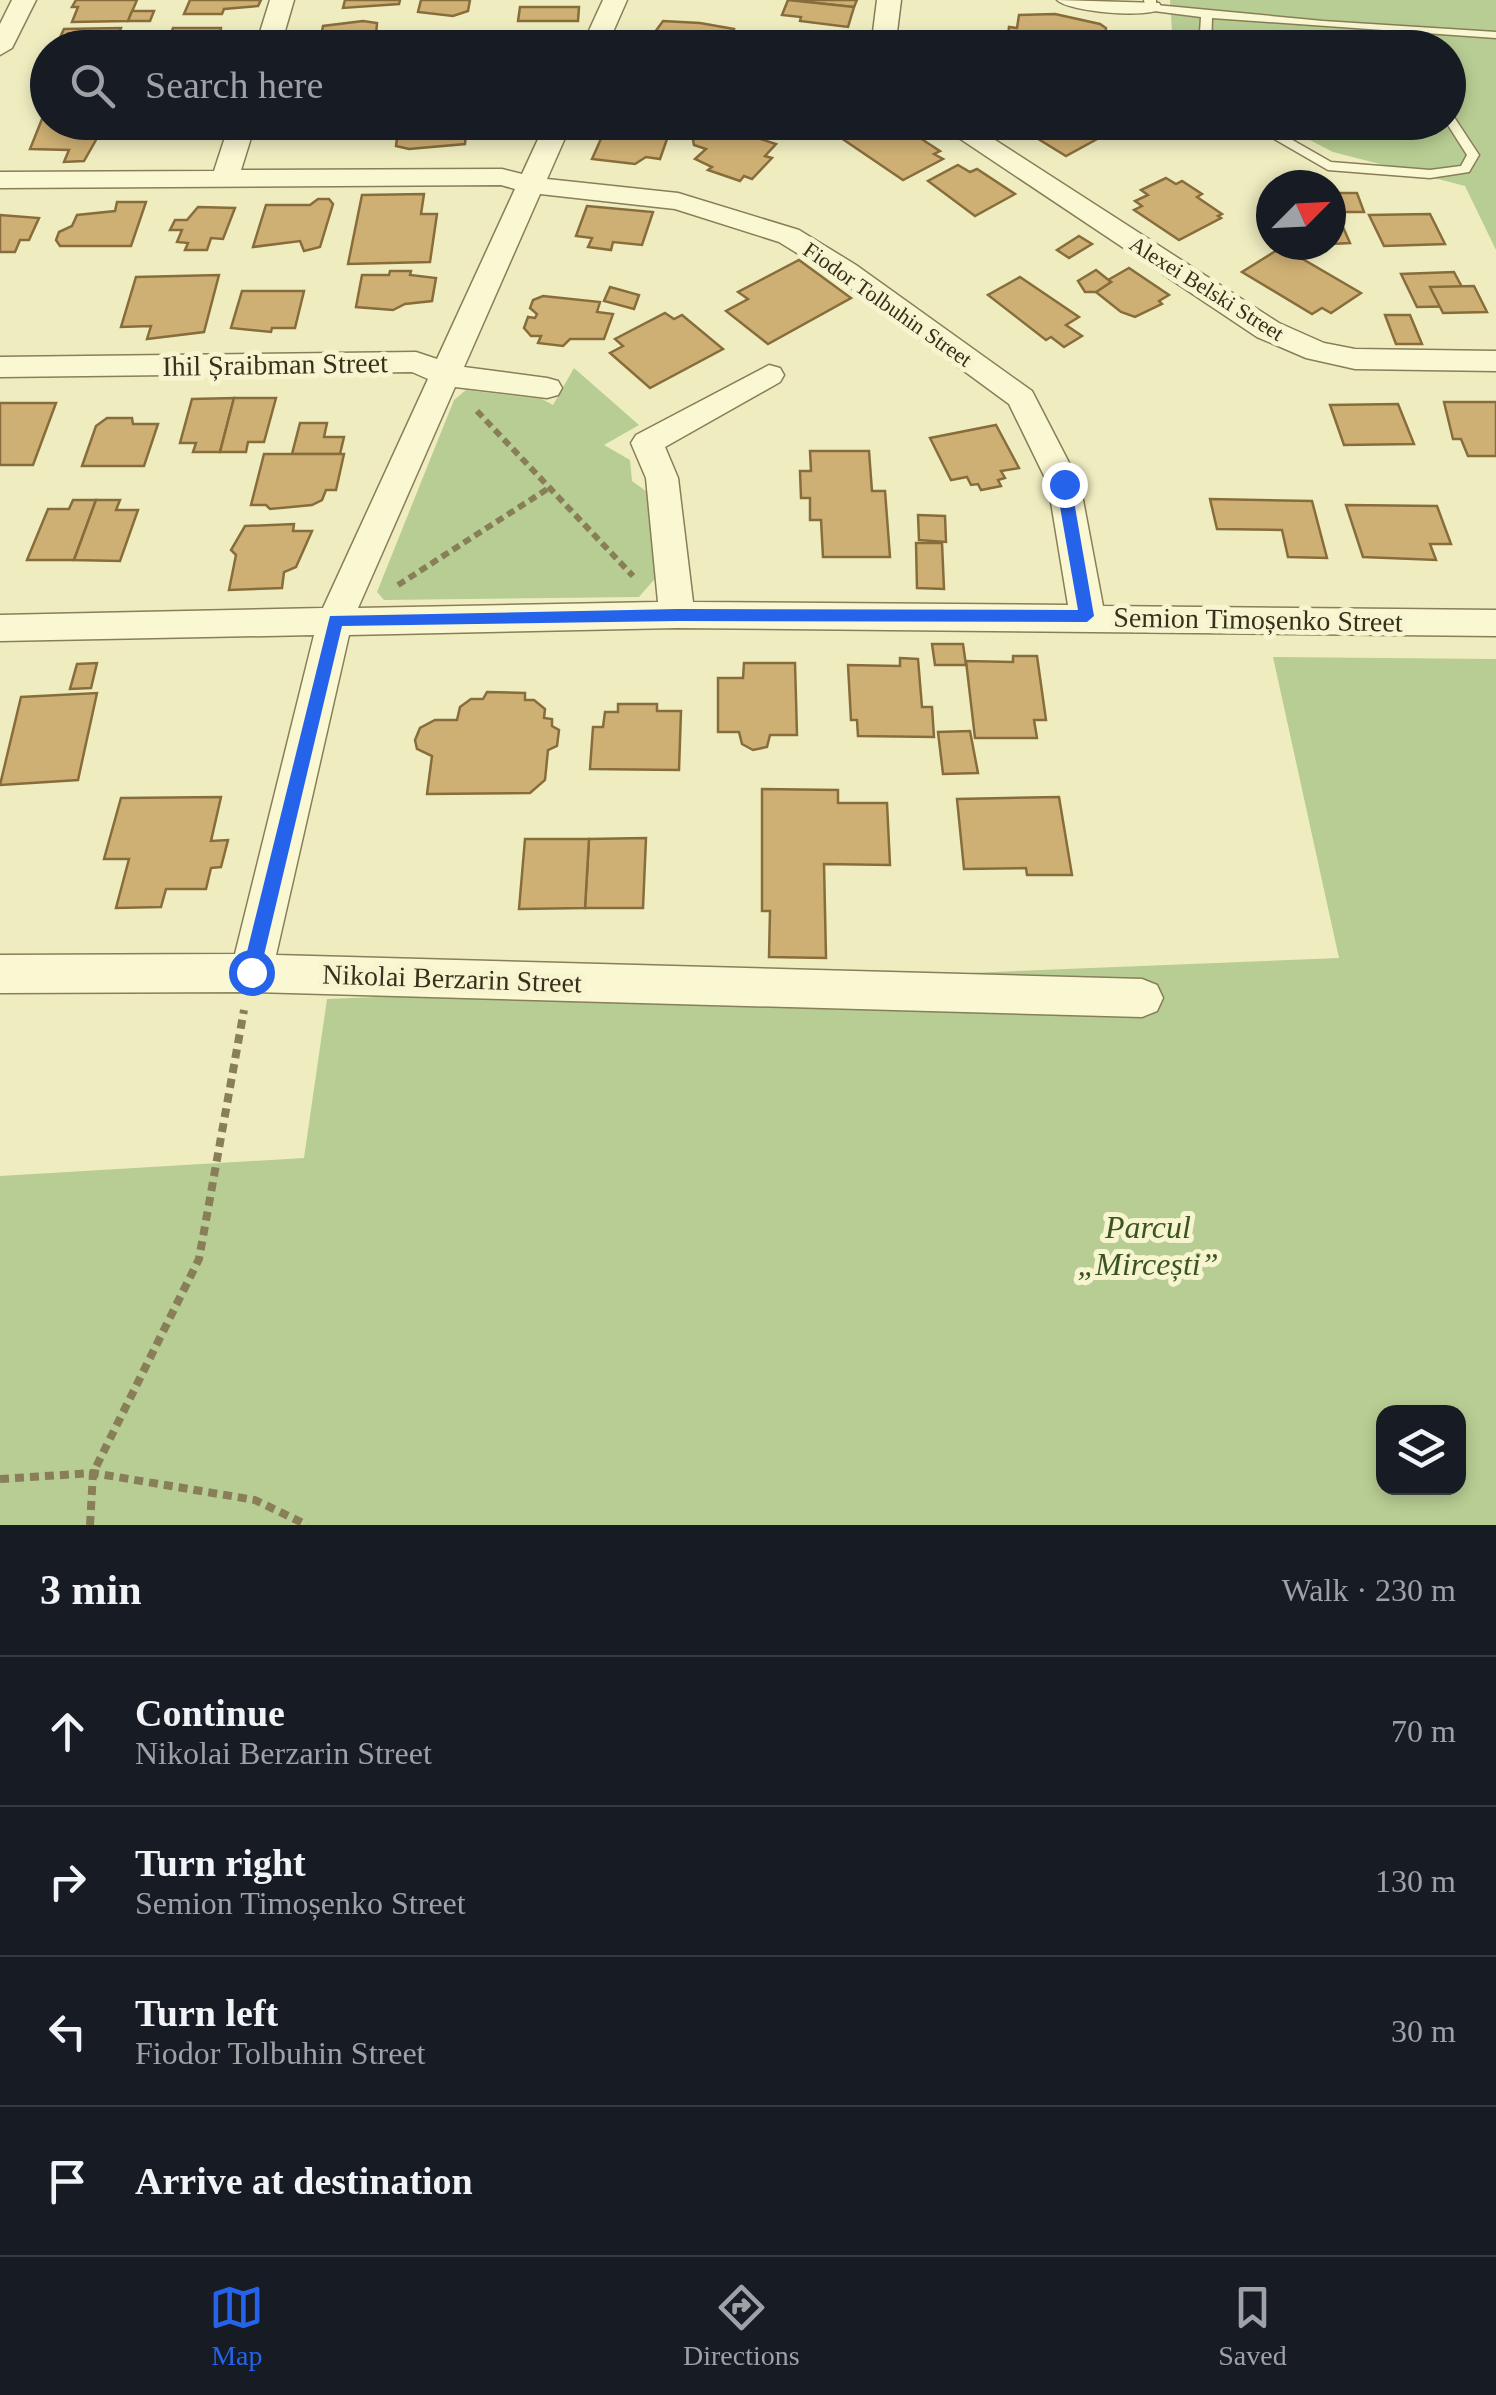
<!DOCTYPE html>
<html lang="en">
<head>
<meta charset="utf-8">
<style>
	body { margin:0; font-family:"Times New Roman",serif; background:#242831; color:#f1f3f6 }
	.controls { position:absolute; right:30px; bottom:30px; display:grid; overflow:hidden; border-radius:20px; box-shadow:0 5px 15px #0003 }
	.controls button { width:90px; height:90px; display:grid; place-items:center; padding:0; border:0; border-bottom:2px solid #363941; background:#171b24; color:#f1f3f6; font:50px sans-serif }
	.compass { position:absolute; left:1256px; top:170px; width:90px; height:90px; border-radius:50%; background:#171b24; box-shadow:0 5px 15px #0003; rotate:66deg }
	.stop { position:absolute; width:30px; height:30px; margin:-22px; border:8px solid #2563eb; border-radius:50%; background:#fff }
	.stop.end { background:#2563eb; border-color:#fff; box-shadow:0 2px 10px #0008 }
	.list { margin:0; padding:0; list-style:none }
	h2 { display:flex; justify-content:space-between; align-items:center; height:130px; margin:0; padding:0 40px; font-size:42px }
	h2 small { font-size:32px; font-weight:400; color:#9ea1a6 }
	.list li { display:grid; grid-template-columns:65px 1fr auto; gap:30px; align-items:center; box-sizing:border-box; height:150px; padding:0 40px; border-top:2px solid #363941 }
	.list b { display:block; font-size:38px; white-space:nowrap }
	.list p { margin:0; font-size:32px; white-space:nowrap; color:#9ea1a6 }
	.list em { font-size:32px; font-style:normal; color:#9ea1a6 }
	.icon { flex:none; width:55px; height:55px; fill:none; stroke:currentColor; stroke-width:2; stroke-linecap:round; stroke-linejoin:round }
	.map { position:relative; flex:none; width:1496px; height:1525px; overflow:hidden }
	.search { position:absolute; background:#171b24; box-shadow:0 5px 15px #0003; left:30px; right:30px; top:30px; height:110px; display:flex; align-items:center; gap:25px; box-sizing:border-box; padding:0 35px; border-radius:55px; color:#9ea1a6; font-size:38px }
	.sheet { height:730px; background:#171b24 }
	nav { display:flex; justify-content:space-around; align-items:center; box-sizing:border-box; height:140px; border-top:2px solid #363941; background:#171b24; font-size:28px; color:#9ea1a6 }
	nav a { display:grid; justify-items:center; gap:5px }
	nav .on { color:#2563eb }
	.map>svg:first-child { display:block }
	.green { fill:#b8cd93; fill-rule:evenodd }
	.building { fill:#cfb074; stroke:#886d3c; stroke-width:2.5 }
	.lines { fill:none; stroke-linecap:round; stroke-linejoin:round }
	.service-casing { stroke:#887e57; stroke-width:3 }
	.minor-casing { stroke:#887e57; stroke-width:3 }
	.path-far1 { stroke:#887e57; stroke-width:6; stroke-dasharray:8 5; stroke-linecap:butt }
	.path { stroke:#887e57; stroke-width:8; stroke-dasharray:9 6; stroke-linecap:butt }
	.service { fill:#faf8d3; fill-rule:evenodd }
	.minor { fill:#faf8d3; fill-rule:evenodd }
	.route { fill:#2563eb }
	.labels { text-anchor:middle; stroke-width:10; stroke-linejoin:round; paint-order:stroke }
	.far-street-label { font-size:22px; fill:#37301c; stroke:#f6f5cf }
	.street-label { font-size:28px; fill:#37301c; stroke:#f6f5cf }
	.near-park-label { font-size:32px; font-style:italic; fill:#3b5522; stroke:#f6f5cf }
</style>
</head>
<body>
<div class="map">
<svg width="1496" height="1525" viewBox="0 0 1496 1525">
	<rect width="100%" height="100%" fill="#efedc0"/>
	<!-- green -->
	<g class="green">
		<polygon points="1170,0 1496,0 1496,250 1465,186 1333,152 1277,123 1448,122 1448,48 1173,47"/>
		<polygon points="574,368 639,425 604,445 630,460 632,481 650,494 659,574 639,597 384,600 377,592 454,400 466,390 542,399 553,405"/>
		<path d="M 1273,657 L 1496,659 L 1496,1525 L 0,1525 L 0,1176 L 304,1158 L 327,999 L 1339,958 ZM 1384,1412 L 1458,1412 L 1458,1488 L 1384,1488 Z"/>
	</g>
	<!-- building -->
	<g class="building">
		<polygon points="76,0 137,0 128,21 72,22 78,7 72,7"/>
		<polygon points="190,0 261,0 258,6 224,9 222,14 184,14"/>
		<polygon points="345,0 400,0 399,4 343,8"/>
		<polygon points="421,0 470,0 468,11 453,16 418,12"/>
		<polygon points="788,0 857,0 854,7"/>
		<polygon points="788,0 854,7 848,27 800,21 801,17 782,15"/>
		<polygon points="520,7 579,7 578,21 518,21"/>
		<polygon points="132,11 154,11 150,21 128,21"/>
		<polygon points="1055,14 1100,24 1106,28 1104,48 971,48 972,41 982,38 998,40 1008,36 1009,27 1017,28 1019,15"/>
		<polygon points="363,21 377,23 375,48 312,48 314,38 321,37 323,26"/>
		<polygon points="663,21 700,23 734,29 726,48 659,48 661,44 655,43 658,37 652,36"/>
		<polygon points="121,28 113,48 55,48 64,29"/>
		<polygon points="173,28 221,28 218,48 166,48"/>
		<polygon points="802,38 840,42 839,48 795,48"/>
		<polygon points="44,114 48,122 105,124 84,161 64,162 69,150 30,149"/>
		<polygon points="399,122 479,122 478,134 466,134 465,144 409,149 396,146"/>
		<polygon points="1024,122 1072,122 1099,138 1066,156 1017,126"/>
		<polygon points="900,125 940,151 934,154 943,159 903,180 844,140 873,126 883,133"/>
		<polygon points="604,132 667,139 660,159 646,157 635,164 592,159"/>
		<polygon points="708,132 738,137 742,133 776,144 765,156 772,158 752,179 744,176 740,181 708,170 712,167 695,159 706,149 694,145 693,140"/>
		<polygon points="958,165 970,172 977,169 1015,194 975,216 928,181"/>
		<polygon points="1166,178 1176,184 1182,181 1202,194 1197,197 1222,214 1218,216 1221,218 1179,240 1134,210 1142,206 1135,201 1148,195 1141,190"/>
		<polygon points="1334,193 1357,193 1364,212 1341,212"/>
		<polygon points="424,194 421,214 437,214 430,262 348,264 362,195"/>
		<polygon points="318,199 329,199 333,204 320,247 304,251 300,241 253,247 266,205 310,205"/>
		<polygon points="117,202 146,202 131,246 60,246 56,240 59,232 72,226 77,215 115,211"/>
		<polygon points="587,206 653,212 642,245 613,242 611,250 588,247 592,238 576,236"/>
		<polygon points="198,207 235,208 223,239 211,238 207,250 185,250 188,243 177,242 182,230 170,230 175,220 187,220"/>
		<polygon points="1336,211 1350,243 1331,244 1331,212"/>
		<polygon points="1430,214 1445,244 1384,246 1369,215"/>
		<polygon points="0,215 39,218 29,240 20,240 15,252 0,252"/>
		<polygon points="1079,236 1092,244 1069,258 1057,250"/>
		<polygon points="1282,247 1361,293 1331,313 1322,308 1312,314 1242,272"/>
		<polygon points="799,260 851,298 768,344 726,311 748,299 738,292"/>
		<polygon points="1129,268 1169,295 1159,301 1162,304 1135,317 1121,312 1096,292 1111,282 1108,280"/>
		<polygon points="1096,270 1111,282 1096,292 1085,292 1078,281"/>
		<polygon points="390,271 411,271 410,275 436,278 432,301 405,304 393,310 356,307 362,275 389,275"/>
		<polygon points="1454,272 1472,306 1417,307 1401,274"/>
		<polygon points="219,275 204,332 147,339 151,326 121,327 136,277"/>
		<polygon points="1020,277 1079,317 1066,325 1082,336 1064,347 1051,337 1046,340 988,295"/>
		<polygon points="1474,286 1487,312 1443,313 1430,287"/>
		<polygon points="610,287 639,295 634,309 604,301"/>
		<polygon points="242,291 304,291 295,328 272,328 271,332 231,328"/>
		<polygon points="543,296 600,302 597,312 613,314 604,339 570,339 563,346 538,343 541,336 531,336 524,328 528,317 535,318 537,314 530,308 533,300"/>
		<polygon points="665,313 674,319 682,315 723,349 650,388 610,353 623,346 615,339"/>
		<polygon points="1385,315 1410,315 1422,344 1396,344"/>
		<polygon points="234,398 220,452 193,452 196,443 180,443 192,399"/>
		<polygon points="234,398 276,398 264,442 248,442 246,452 220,452"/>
		<polygon points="1444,402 1496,402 1496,456 1468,456 1461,439 1453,439"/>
		<polygon points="0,403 56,403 33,465 0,465"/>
		<polygon points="1398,404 1414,444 1344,445 1330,405"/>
		<polygon points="107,418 132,418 133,424 158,424 144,466 82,466 96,426"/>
		<polygon points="300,423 327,423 324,437 344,437 340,454 292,454"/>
		<polygon points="996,425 1019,468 1001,471 1005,478 998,480 1001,486 981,490 978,484 971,485 967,477 951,480 930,438"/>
		<polygon points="810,451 869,451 872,491 885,491 890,557 823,557 821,520 810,520 810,498 801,498 800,471 811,471"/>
		<polygon points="264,454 344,454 336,490 326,490 322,500 312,505 270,509 266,505 251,505"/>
		<polygon points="1210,499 1312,501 1327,558 1288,557 1282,530 1217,529"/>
		<polygon points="73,500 96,500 74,560 27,560 48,509 69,509"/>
		<polygon points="96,500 120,500 116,510 138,510 120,561 74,560"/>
		<polygon points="1346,505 1437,506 1451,544 1430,544 1436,560 1363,557"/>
		<polygon points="918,515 945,516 946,542 919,540"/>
		<polygon points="294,524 293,531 312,531 296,567 284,572 282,588 229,590 236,555 231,550 245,526"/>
		<polygon points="916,543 942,543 944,589 917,588"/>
		<polygon points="932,644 963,644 966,665 935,665"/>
		<polygon points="1013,656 1037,656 1046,720 1034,720 1037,738 975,738 966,661 1013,662"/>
		<polygon points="900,658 918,659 922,707 932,707 934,737 858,736 857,720 851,720 848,665 900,666"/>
		<polygon points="97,663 91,688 70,689 77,664"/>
		<polygon points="744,663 795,663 797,735 770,735 767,747 753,750 742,744 739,732 718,732 718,678 743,678"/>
		<polygon points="487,692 525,693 525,700 534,700 545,709 544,718 552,719 552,726 559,730 557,746 548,750 545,780 530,793 427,794 432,756 417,749 415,740 420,728 435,720 457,720 460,707 471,699 483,699"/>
		<polygon points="97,693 78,780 0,785 21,697"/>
		<polygon points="618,704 657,704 657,711 681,711 679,770 590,769 593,727 603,727 605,712 618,712"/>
		<polygon points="970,731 978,773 943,774 938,732"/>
		<polygon points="762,789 838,790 838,803 887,803 890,865 824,864 826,958 769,957 770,911 762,911"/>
		<polygon points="221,797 211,841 228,840 221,867 211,868 206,889 166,889 161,907 116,908 129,859 104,859 121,798"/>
		<polygon points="1059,797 1072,875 1027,875 1026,868 964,869 957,799"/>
		<polygon points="646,838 643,908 585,908 589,839"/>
		<polygon points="525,839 589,839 585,908 519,909"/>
	</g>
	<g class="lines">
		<!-- service casing -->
		<g class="service-casing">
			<g id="service">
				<polygon points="1144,0 1156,0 1156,5 1323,21 1496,32 1496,38 1212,18 1211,48 1199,48 1201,17 1146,10"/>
				<polygon points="1448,113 1452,114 1479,155 1469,172 1430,178 1328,170 1245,122 1261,122 1331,162 1430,170 1461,166 1467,155 1446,122 1448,122"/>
			</g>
		</g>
		<!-- minor casing -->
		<g class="minor-casing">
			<g id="minor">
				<polygon points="12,0 36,0 12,48 0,55 0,24"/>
				<polygon points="270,0 294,0 280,48 255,48"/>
				<polygon points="603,0 627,0 606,48 581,48"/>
				<polygon points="877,0 901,0 895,48 871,48"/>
				<path d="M 1057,0 L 1159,3 L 1162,8 C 1150,19 1069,12 1057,0 Z"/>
				<path d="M 230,122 L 256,122 L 241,170 L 502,169 L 522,174 L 546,122 L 572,122 L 547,179 L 678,193 L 799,230 L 856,265 L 1032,391 L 1080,484 L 1103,606 L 1496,610 L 1496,636 L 677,628 L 349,635 L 276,955 L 1142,979 L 1157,985 L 1163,998 L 1157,1011 L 1142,1017 L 251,992 L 0,993 L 0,955 L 235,954 L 314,635 L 0,641 L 0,615 L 323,608 L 428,379 L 412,372 L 0,377 L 0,357 L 416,352 L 437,359 L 515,189 L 501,185 L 0,188 L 0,172 L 214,171 ZM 540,194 L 675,209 L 779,242 L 836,277 L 1009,404 L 1048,484 L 1068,605 L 693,602 L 678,478 L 665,447 L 780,382 L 784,375 L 780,368 L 769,365 L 636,435 L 631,443 L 646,478 L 658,602 L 358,608 L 455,387 L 547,398 L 558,395 L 562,388 L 558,381 L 547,378 L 464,367 Z"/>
				<polygon points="935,122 967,122 1279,323 1324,343 1355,349 1496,351 1496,371 1355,369 1306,358 1257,337"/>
			</g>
		</g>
		<!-- path-far1 -->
		<g class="path-far1">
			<polyline points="477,411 633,576"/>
			<polyline points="398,585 549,488"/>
		</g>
		<!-- path -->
		<g class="path">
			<polyline points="0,1479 93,1473 255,1500 307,1525"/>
			<polyline points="90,1525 93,1473 199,1259 244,1010"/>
		</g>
		<!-- service -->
		<use href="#service" class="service"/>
		<!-- minor -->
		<use href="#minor" class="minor"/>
	</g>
	<!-- route -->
	<polygon class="route" points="1064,479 1071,484 1094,616 1087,622 678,621 342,626 260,972 251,981 245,978 242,972 330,616 678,609 1078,610 1056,484"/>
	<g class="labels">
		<!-- far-street labels -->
		<g class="far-street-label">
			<text transform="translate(1207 288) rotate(32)" y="8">Alexei Belski Street</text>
			<text transform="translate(888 304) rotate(35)" y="8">Fiodor Tolbuhin Street</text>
		</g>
		<!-- street labels -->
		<g class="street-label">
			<text transform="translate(275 364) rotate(-1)" y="10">Ihil Șraibman Street</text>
			<text transform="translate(1258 619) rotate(1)" y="10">Semion Timoșenko Street</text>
			<text transform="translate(452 978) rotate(2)" y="10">Nikolai Berzarin Street</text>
		</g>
		<!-- near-park labels -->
		<g class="near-park-label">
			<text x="1148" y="1238">Parcul<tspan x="1148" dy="37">„Mircești”</tspan></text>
		</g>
	</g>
</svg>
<div class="controls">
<button><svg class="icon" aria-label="layers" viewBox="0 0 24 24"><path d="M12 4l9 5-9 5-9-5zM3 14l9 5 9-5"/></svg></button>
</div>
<svg class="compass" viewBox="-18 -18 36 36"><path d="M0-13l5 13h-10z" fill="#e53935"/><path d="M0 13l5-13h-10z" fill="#9ea1a6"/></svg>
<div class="stop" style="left:251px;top:972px"></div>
<div class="stop end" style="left:1064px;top:484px"></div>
<div class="search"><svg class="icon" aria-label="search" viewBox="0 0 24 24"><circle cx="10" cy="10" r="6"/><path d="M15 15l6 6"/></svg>Search here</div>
</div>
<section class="sheet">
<h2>3 min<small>Walk · 230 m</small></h2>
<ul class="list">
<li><svg class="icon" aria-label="ahead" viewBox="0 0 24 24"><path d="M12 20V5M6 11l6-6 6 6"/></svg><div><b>Continue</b><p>Nikolai Berzarin Street</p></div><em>70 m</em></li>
<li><svg class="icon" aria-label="right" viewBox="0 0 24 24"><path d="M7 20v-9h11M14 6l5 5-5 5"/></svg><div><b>Turn right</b><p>Semion Timoșenko Street</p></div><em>130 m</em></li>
<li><svg class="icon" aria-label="left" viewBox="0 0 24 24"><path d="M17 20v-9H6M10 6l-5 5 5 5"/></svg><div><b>Turn left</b><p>Fiodor Tolbuhin Street</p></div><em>30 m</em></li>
<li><svg class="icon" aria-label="arrive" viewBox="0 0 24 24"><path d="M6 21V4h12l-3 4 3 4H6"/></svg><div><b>Arrive at destination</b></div></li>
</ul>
</section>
<nav>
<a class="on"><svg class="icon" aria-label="map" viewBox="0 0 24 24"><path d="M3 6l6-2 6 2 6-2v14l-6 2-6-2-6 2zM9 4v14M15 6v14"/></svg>Map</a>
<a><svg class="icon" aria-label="directions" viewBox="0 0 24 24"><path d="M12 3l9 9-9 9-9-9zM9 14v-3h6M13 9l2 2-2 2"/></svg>Directions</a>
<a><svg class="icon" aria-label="saved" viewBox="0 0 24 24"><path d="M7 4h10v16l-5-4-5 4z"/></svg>Saved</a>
</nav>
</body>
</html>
